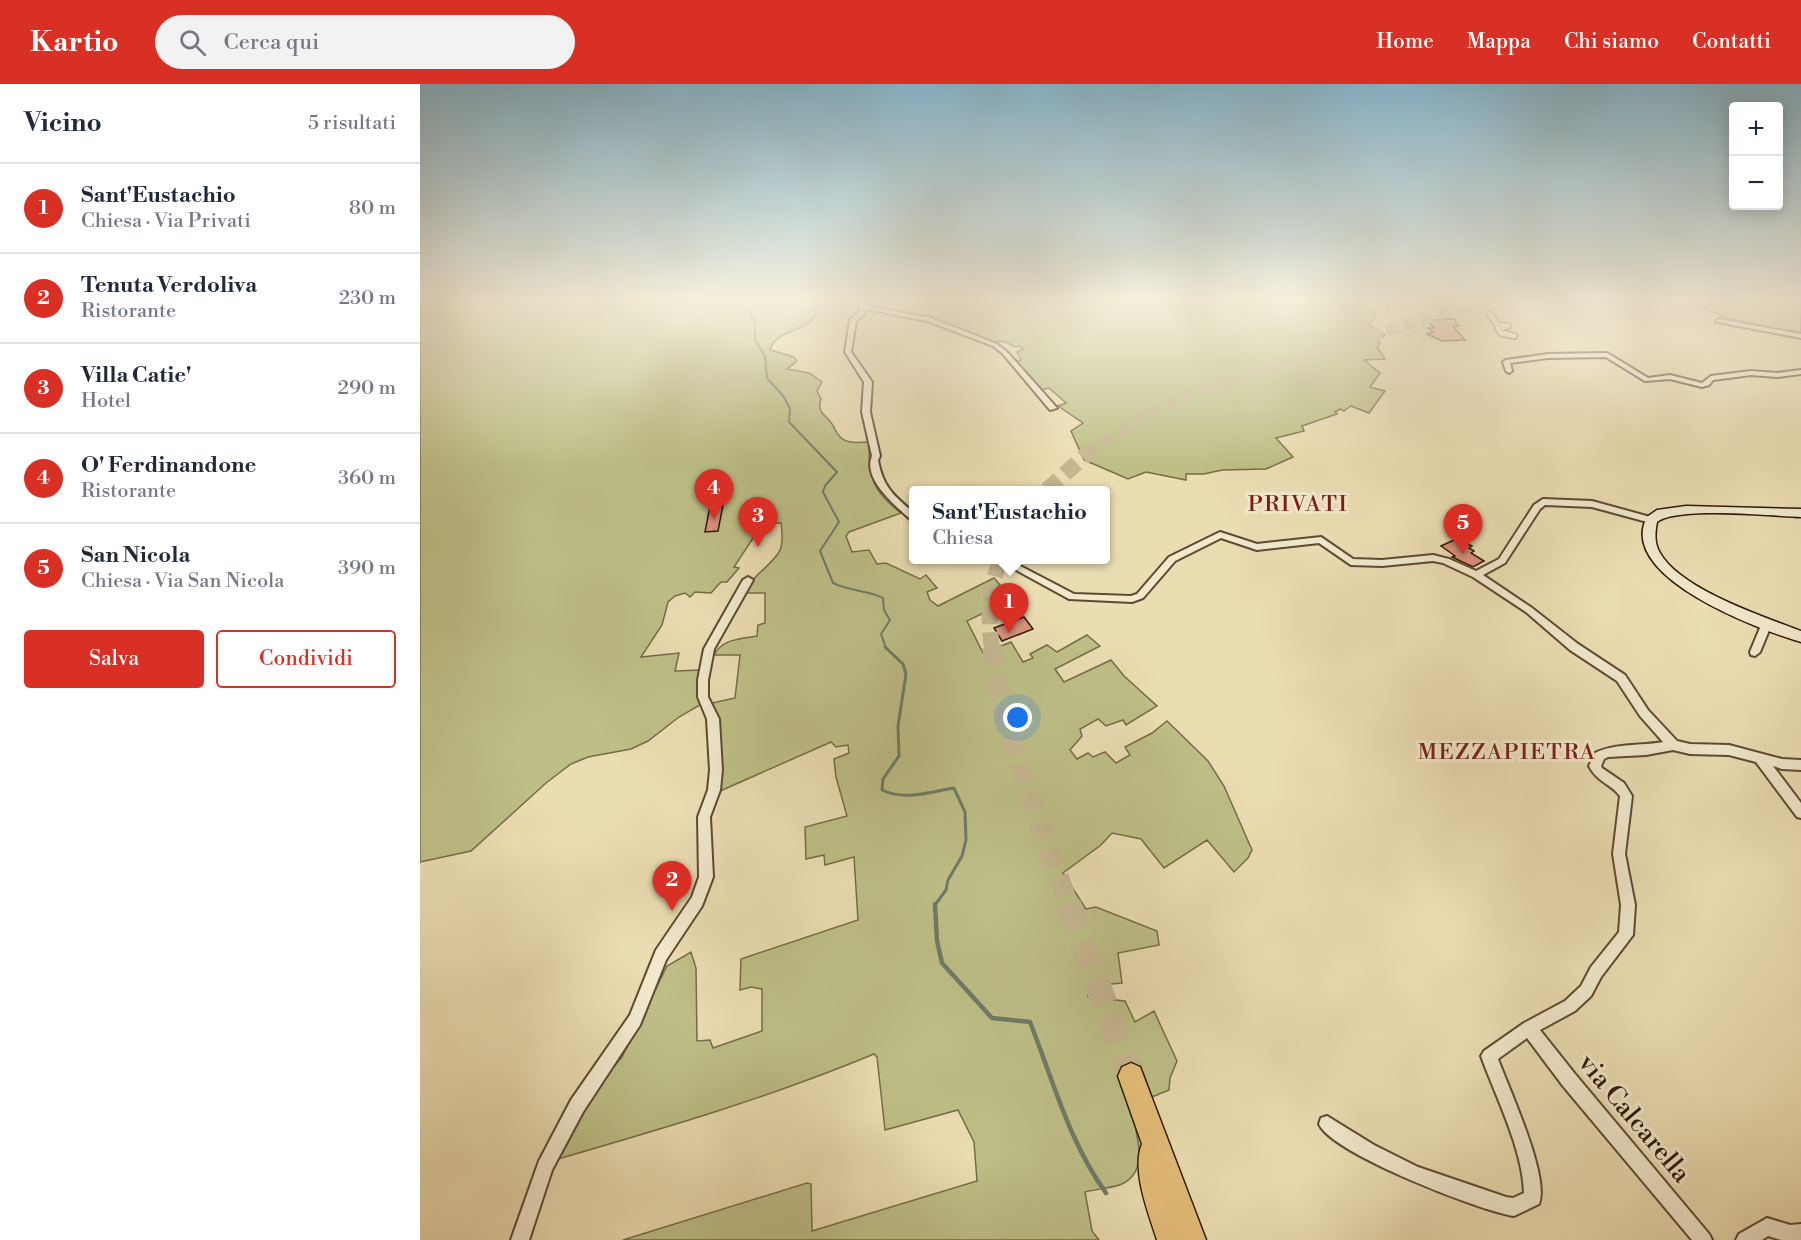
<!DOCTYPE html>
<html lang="it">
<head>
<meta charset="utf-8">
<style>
	body { margin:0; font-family:"Libre Bodoni",serif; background:#f2f2f3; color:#1f2937 }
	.controls { position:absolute; right:18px; top:18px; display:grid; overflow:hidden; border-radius:6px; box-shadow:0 3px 15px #0003 }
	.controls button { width:54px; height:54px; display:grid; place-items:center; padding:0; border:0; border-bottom:2px solid #e0e1e3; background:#fff; color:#1f2937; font:30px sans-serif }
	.you { position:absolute; left:598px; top:634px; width:21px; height:21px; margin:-15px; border:4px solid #fff; border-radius:50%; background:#1a73e8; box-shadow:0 0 0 9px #1a73e833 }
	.badge { display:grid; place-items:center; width:39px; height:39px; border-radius:50%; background:#d93025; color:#fff; font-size:20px; font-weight:700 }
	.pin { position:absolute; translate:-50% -50px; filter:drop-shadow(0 2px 3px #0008) }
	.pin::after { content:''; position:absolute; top:32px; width:21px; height:18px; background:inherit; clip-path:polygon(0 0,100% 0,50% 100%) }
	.popup { position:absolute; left:489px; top:402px; width:201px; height:78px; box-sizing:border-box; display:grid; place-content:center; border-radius:6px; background:#fff; filter:drop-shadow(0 2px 4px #0005); font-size:20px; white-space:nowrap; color:#747a83 }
	.popup b { font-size:22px; color:#1f2937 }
	.popup::after { content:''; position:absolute; left:50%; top:100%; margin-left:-12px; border:12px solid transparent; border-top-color:#fff }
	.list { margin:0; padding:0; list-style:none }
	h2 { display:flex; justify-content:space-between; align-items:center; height:78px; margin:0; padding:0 24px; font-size:26px }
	h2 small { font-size:20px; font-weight:400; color:#747a83 }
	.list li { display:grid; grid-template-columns:39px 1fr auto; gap:18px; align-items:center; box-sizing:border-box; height:90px; padding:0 24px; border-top:2px solid #e0e1e3 }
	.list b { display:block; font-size:22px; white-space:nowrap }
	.list p { margin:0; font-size:20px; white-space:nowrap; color:#747a83 }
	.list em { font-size:20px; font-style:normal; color:#747a83 }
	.actions { display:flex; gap:12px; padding:18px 24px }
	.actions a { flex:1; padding:14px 0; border:2px solid #d93025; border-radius:6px; text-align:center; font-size:21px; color:#d93025 }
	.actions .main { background:#d93025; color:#fff }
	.icon { flex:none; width:33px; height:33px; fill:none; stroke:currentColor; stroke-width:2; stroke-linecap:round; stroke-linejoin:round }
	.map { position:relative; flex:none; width:1381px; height:1156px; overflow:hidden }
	header { display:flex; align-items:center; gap:36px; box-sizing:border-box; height:84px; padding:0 30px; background:#d93025; color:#fff }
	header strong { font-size:28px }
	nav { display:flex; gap:33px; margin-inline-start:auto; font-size:21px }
	.search { width:420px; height:54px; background:#f2f2f3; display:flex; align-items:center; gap:15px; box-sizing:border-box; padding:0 21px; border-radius:33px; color:#747a83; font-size:22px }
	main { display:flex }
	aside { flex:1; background:#fff }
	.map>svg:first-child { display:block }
	.green { fill:#bebf87; stroke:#766c48; stroke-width:1.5 }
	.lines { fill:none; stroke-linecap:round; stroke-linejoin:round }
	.stream-far2 { stroke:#6f7b68; stroke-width:2 }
	.stream-far1 { stroke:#6f7b68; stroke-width:3 }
	.stream { stroke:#6f7b68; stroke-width:4.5 }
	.building { fill:#dc937f; stroke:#2f1909; stroke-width:1.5 }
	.trunk-tunnel-far3 { stroke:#c5b690; stroke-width:12; stroke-dasharray:12 6; stroke-linecap:butt }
	.trunk-tunnel-far2 { stroke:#c5b690; stroke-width:16; stroke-dasharray:16 8; stroke-linecap:butt }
	.trunk-tunnel-far1 { stroke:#c5b690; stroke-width:20; stroke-dasharray:20 10; stroke-linecap:butt }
	.trunk-tunnel { stroke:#c5b690; stroke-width:26; stroke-dasharray:26 14; stroke-linecap:butt }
	.pedestrian-casing { stroke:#5e4a33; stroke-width:8 }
	.minor-casing { stroke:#5e4a33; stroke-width:4 }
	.secondary-casing { stroke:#2f1909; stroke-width:3 }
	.trunk-casing { stroke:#2f1909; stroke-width:3 }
	.pedestrian { stroke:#f2e9cd; stroke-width:5 }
	.minor { fill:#f2e9cd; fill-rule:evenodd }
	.secondary { fill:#f2e9cd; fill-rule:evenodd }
	.trunk { fill:#e6be79; fill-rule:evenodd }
	.labels { text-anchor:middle; stroke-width:6; stroke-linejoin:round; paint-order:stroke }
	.neighbourhood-label { font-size:22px; letter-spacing:1.5px; fill:#7a1f14; stroke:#f2e9cd }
	.near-street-label { font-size:26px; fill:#2f1909; stroke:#f2e9cd }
</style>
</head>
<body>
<header>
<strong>Kartio</strong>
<div class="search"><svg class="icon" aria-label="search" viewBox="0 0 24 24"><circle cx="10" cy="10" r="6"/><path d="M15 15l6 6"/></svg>Cerca qui</div>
<nav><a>Home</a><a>Mappa</a><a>Chi siamo</a><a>Contatti</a></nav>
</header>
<main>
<aside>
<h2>Vicino<small>5 risultati</small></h2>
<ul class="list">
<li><span class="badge">1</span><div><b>Sant'Eustachio</b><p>Chiesa · Via Privati</p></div><em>80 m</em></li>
<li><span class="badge">2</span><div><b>Tenuta Verdoliva</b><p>Ristorante</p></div><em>230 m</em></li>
<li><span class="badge">3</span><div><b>Villa Catie'</b><p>Hotel</p></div><em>290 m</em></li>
<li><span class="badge">4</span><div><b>O' Ferdinandone</b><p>Ristorante</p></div><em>360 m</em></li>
<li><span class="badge">5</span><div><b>San Nicola</b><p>Chiesa · Via San Nicola</p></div><em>390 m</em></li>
</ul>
<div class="actions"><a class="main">Salva</a><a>Condividi</a></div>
</aside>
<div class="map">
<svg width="1381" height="1156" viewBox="0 0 1381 1156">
	<rect width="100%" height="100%" fill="#ebddb2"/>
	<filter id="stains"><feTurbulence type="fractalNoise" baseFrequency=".00333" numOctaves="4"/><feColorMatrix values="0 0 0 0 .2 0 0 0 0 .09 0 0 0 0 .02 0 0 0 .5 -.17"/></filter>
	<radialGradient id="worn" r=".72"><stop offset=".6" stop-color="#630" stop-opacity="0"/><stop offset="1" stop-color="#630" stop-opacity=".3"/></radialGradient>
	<!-- green -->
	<g class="green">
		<path d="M 0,217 L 418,217 L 417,221 L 394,224 L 396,230 C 389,248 355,245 350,266 L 374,273 L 377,277 L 367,285 L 389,289 L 402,298 L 397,307 L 401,315 C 396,328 406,331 412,340 C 416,346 417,352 424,356 C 431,360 440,358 449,358 C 448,393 453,408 481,429 L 429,448 L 426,452 L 432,468 L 449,466 L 457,480 L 466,479 L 500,495 L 506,491 L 517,504 L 507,508 L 510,516 L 518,522 L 574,494 L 592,515 L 547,537 L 563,569 L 591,558 L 603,578 L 613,574 L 610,570 L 627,561 L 637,568 L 667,551 L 680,562 L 635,585 L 644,598 L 691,576 L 704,592 L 737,622 L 706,641 L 703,636 L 686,642 L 678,635 L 660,645 L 662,652 L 650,666 L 657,675 L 668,669 L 673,673 L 685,668 L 696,679 L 710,671 L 705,663 L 732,649 L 747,637 L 788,677 L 804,702 L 832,766 L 828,774 L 814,788 L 787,756 L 744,784 L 721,755 L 692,749 L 681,761 L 643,789 L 666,825 L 676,823 L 737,847 L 739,861 L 698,869 L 702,899 L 668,902 L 668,913 L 705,917 L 715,938 L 734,927 L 757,977 L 750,994 L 749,1006 L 732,1013 L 720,980 L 705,987 C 701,1018 741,1082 702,1100 C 693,1104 675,1105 665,1108 L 672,1147 L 679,1156 L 203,1156 L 387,1099 L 391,1100 L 392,1147 L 557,1097 L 554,1058 L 538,1026 L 465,1046 L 457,973 L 454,970 C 351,1013 245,1044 138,1075 L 175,1004 L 202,973 L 247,882 L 271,868 L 276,884 L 277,957 L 290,956 L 293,964 L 342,947 L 342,905 L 331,903 L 320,906 L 321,875 L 438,836 L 434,773 L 405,781 L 404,771 L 386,775 L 385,743 L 427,732 L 416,693 L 414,675 L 429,669 L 428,661 L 416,663 L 411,658 L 300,707 L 297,644 L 292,619 L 315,614 L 320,571 L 294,571 C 302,555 320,555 337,552 L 338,541 L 345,539 L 345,509 L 325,509 C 332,491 350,483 359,468 C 364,460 362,447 361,439 L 343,439 L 314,483 L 319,484 L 307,498 L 301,498 L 291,509 L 275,508 L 270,513 L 265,509 L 255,512 L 248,518 L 242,541 L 221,573 L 259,569 L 255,587 L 279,586 L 277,605 L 285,618 L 259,633 L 228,657 L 211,665 L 168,673 L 151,680 L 126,699 L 51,767 L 0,778 Z"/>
		<path d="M 445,217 L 966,217 L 969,224 L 956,225 L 954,236 L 948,240 L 965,251 L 958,256 L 960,259 L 957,263 L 965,275 L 944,276 L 960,289 L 950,303 L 965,307 L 949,329 L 931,322 L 924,327 L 920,325 L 915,328 L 917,330 L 882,342 L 884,347 L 856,354 L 873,373 L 846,385 L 802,386 L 784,390 L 766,390 L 766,396 L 726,388 L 708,395 L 664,376 L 651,347 L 663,339 L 638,322 L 646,319 L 629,304 L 617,307 L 590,272 L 598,277 L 601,276 L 597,268 L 603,265 L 600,262 L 595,263 C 588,258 580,256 572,258 L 511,235 L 451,223 L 447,221 Z"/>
		<polygon points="1270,217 1381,217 1381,251 1306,234"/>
	</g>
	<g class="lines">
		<!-- stream-far2 -->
		<path class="stream-far2" d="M 305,217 L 329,228 L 335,239 L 335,256 L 345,272 L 347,294 L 364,313 L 370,325 L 369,338 L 417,388 L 405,402 L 403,408 L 419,438 L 400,467 L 413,499 C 429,507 451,507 463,514 L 464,526 L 470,536 L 461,550 L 466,564"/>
		<!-- stream-far1 -->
		<path class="stream-far1" d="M 465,563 L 483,580 L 486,590 L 478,642 L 479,672 L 463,695 L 462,706 C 485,717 510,708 534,704 L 545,728 L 546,756 L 542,772 L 528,796 L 526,806 L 515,821"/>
		<!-- stream -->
		<path class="stream" d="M 515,820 L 517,857 L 522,879 L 572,934 L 610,938 C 633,996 649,1058 686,1109"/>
	</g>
	<!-- building -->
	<g class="building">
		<polygon points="1034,235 1039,242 1033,242 1045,256 1022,257 1007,250 1013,248 1008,244 1014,244 1008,236"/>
		<polygon points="303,421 298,447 285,448 290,422"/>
		<polygon points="1036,455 1052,462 1049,464 1054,467 1051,469 1064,477 1053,483 1032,473 1035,472 1021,462"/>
		<polygon points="604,533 613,545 582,557 574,544"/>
	</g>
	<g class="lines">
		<!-- trunk-tunnel-far3 -->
		<polyline class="trunk-tunnel-far3" points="668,368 721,334 794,301 1061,217"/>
		<!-- trunk-tunnel-far2 -->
		<g class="trunk-tunnel-far2">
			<polyline points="627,406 670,367"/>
			<path d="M 572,564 C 568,534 568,504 581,476"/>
		</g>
		<!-- trunk-tunnel-far1 -->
		<polyline class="trunk-tunnel-far1" points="572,563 580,618 609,711 649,821"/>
		<!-- trunk-tunnel -->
		<polyline class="trunk-tunnel" points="648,820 711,992"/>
		<!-- pedestrian casing -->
		<g class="pedestrian-casing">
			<polyline id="pedestrian" points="1070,230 1077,241 1088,242 1078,244 1081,249 1094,252"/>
		</g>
		<!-- minor casing -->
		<g class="minor-casing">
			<g id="minor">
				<path d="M 438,217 L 444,217 L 446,222 L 511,234 L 577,260 L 587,268 L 637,324 L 630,326 L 583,270 L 573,262 L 507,237 L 446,225 L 443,232 L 436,237 L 431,268 L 452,298 L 450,328 L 460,372 L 458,376 C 463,403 473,411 493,428 L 493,436 L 490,435 C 476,422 442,395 452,372 L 442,328 L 444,298 L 425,268 L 430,236 L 440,226 Z"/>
				<polygon points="1299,235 1381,250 1381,254 1297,238 1296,237"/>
				<polygon points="1187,269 1228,294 1250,291 1282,299 1291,292 1331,287 1357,289 1381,286 1381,290 1357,293 1331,291 1293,296 1289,301 1282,303 1250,295 1225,297 1186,273 1128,274 1090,279 1092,287 1089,289 1086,287 1083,278 1086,276 1128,270"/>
				<path d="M 1123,415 L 1172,417 L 1234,434 L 1235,436 L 1231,439 L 1172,423 L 1125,421 L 1120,425 L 1085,479 L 1063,491 L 1112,524 L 1158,560 L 1205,591 L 1228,626 L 1257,657 L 1270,660 L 1309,661 L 1362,675 L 1381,676 L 1381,686 L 1362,685 L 1353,682 L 1381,719 L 1381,734 L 1377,733 L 1336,678 L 1309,671 L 1270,670 L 1253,666 L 1226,671 L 1188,673 L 1184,675 L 1181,682 L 1182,684 L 1204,699 L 1212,712 L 1205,770 L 1215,821 L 1213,851 L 1181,893 L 1171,912 L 1155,927 L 1120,946 L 1155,990 L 1289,1150 L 1292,1156 L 1272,1156 L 1143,1002 L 1107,954 L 1078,975 C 1089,1005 1130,1093 1119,1120 L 1094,1132 C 1060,1127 911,1069 899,1040 L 901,1034 L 907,1032 L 954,1061 L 998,1083 L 1086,1113 L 1093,1114 L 1104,1109 C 1103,1066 1076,1013 1061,972 L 1064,967 L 1104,939 L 1145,917 L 1161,902 L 1171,883 L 1199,848 L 1201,821 L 1193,770 L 1200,712 C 1190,699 1178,699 1169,682 L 1175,669 C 1195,659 1221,662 1243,658 L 1220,632 L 1197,597 L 1150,566 L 1106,528 L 1053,493 L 1023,479 L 1013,477 L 962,482 L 931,481 L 899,459 L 837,466 L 801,454 L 755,477 L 723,514 L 712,518 L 649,515 L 578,476 L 589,476 L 654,510 L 711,512 L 717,510 L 749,473 L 800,448 L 837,460 L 901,453 L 933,475 L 962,476 L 1013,471 L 1029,475 L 1056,487 L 1079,475 L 1114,421 Z"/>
				<polygon points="328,493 333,496 294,565 288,596 288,613 299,635 302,686 300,706 290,733 293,793 282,822 246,876 220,941 163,1028 132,1086 109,1156 91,1156 119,1077 151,1016 210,931 236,866 272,813 279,793 278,733 288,706 290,686 287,635 278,613 278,596 284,565 323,496"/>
				<polygon points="1347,535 1352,539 1340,568 1335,572 1331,571 1330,568 1342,539"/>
				<polygon points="1347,1134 1370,1141 1381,1140 1381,1156 1361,1156 1348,1152 1342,1156 1316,1156 1319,1150"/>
			</g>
		</g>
		<!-- secondary casing -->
		<g class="secondary-casing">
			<path id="secondary" d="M 1266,422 L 1381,425 L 1381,433 C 1351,432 1258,422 1237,438 C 1235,449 1234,459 1240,469 C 1260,505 1344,533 1381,547 L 1381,558 C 1340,546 1196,493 1227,433 L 1237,426 Z"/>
		</g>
		<!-- trunk casing -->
		<g class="trunk-casing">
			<path id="trunk" d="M 711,979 L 720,983 L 786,1156 L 737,1156 C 729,1130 711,1086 722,1060 L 698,992 L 702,983 Z"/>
		</g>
		<!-- pedestrian -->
		<use href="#pedestrian" class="pedestrian"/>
		<!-- minor -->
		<use href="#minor" class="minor"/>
		<!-- secondary -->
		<use href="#secondary" class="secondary"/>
		<!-- trunk -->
		<use href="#trunk" class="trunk"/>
	</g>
	<!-- sky -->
	<linearGradient id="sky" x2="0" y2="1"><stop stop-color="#88b8ce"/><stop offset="0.57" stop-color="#f6f0dc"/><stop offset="1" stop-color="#f6f0dc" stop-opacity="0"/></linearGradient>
	<rect width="1381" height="379" fill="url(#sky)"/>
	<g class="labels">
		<!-- neighbourhood labels -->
		<g class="neighbourhood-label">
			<text x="878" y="427">PRIVATI</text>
			<text x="1087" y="675">MEZZAPIETRA</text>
		</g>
		<!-- near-street labels -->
		<g class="near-street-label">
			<text transform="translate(1215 1034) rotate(50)" y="9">via Calcarella</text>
		</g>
	</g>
	<rect width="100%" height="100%" filter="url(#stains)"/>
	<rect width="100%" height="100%" fill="url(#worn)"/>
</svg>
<div class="controls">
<button>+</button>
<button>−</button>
</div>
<div class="you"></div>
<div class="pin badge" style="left:589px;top:549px">1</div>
<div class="popup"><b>Sant'Eustachio</b>Chiesa</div>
<div class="pin badge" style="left:252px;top:827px">2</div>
<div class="pin badge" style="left:338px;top:463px">3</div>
<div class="pin badge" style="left:294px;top:435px">4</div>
<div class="pin badge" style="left:1043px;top:470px">5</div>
</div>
</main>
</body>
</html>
